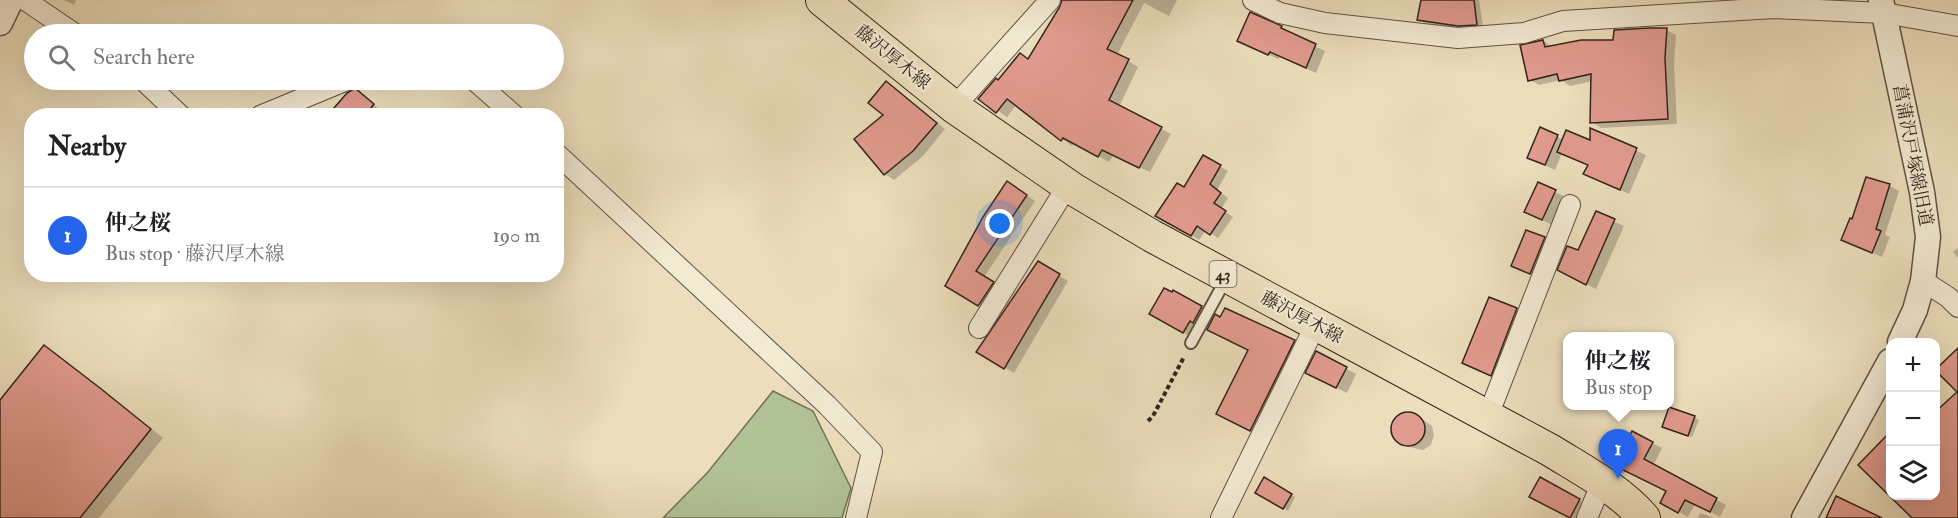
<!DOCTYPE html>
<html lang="en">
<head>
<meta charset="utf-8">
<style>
	body { margin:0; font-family:"IM FELL Double Pica","Noto Serif JP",serif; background:#f6f6f6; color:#202124 }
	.controls { position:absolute; right:18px; bottom:18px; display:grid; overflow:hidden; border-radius:12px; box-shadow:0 6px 24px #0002 }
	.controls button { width:54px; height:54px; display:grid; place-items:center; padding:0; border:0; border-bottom:2px solid #e0e0e0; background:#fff; color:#202124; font:30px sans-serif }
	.you { position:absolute; left:1000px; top:224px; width:21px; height:21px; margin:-15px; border:4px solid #fff; border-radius:50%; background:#1a73e8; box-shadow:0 0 0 9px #1a73e833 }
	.badge { display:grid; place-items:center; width:39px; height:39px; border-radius:50%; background:#2563eb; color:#fff; font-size:20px; font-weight:700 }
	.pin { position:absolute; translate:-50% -50px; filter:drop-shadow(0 2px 3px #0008) }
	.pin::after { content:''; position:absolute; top:32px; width:21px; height:18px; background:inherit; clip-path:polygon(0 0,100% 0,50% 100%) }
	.popup { position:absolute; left:1563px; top:332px; width:111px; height:78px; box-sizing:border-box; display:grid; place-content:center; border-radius:12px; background:#fff; filter:drop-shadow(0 2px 4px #0005); font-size:20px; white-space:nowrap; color:#757577 }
	.popup b { font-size:22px; color:#202124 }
	.popup::after { content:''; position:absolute; left:50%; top:100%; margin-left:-12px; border:12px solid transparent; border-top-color:#fff }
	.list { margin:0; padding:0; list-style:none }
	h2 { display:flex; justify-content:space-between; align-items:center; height:78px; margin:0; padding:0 24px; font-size:26px }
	h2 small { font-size:20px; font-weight:400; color:#757577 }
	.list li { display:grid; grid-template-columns:39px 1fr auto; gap:18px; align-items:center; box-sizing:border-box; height:96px; padding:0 24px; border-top:2px solid #e0e0e0 }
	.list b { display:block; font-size:22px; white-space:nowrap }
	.list p { margin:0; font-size:20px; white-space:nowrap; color:#757577 }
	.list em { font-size:20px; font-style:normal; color:#757577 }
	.icon { flex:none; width:33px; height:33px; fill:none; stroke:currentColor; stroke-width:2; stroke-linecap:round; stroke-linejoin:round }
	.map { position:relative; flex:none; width:1958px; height:518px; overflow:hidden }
	.search { position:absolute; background:#fff; box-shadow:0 6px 24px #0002; left:24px; top:24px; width:540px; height:66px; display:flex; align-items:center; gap:15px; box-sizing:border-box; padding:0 21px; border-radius:33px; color:#757577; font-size:22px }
	.panel { position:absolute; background:#fff; box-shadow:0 6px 24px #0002; left:24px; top:108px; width:540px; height:174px; border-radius:24px }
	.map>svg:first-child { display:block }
	.green { fill:#b1c296; stroke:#727359; stroke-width:1.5 }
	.shadow { fill:#0003 }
	.building { fill:#e29b8f; stroke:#33241c; stroke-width:1.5 }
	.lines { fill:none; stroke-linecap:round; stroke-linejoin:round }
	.service-casing { stroke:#615244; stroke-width:14 }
	.minor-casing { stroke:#615244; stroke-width:22 }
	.tertiary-casing { stroke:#615244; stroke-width:27 }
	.primary-casing { stroke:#33241c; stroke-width:34 }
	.path { stroke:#33241c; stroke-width:4; stroke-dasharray:4.5 3; stroke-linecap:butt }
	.service { stroke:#f3ead3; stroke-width:10 }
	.minor { stroke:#f3ead3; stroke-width:20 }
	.tertiary { stroke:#f3ead3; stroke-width:24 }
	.primary { stroke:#ecdebc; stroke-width:32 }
	.labels { text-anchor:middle; stroke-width:4.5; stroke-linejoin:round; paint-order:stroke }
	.shield { fill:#f3ead3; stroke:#6d5f53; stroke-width:1.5 }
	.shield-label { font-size:16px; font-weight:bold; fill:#33241c }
	.street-label { font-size:18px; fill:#33241c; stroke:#f3ead3 }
</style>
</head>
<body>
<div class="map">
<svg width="1958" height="518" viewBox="0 0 1958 518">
	<rect width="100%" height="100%" fill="#ecdebc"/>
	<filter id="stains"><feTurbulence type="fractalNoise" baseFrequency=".00333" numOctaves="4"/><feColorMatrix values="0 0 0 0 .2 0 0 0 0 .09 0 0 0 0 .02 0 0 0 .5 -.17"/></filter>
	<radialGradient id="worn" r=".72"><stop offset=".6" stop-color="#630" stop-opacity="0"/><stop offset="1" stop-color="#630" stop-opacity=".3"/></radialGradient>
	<!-- green -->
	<polygon class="green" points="773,391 813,411 851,488 842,518 663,518 708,472"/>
	<!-- shadow -->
	<g class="shadow">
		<polygon points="64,0 76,0 74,5"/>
		<polygon points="1079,0 1177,0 1169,16 1144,3 1117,55 1138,67 1119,107 1171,134 1150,172 1113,155 1109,162 1074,142 1072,146 1017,104 1007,117 980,98 1029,60"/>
		<polygon points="1422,0 1479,0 1483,27 1466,29 1425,23 1419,19"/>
		<polygon points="1281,27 1291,33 1290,34 1325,51 1316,73 1280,57 1278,59 1248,45"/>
		<polygon points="1666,30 1676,35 1674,64 1677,124 1601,128 1592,122 1593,81 1570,86 1561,80 1539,85 1530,80 1543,41 1553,47 1615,41"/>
		<polygon points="895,89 945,129 923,156 894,180 885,174 885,114"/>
		<polygon points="362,94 379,109 373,116 329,116"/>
		<polygon points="1591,130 1646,155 1629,194 1595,179 1589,165 1562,153 1555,170 1529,157 1557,136 1563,140 1591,142"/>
		<polygon points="1204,157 1228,171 1217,190 1228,198 1221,209 1233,217 1218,238 1206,230 1199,240 1157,215 1185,189"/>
		<polygon points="1867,178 1890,186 1899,191 1885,235 1890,237 1882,257 1843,240 1853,221"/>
		<polygon points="1539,184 1565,197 1552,225 1536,217"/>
		<polygon points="1017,188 1035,201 984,277 1002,288 988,310 947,286"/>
		<polygon points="1596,213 1624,226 1596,289 1569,275"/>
		<polygon points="1544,239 1553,244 1540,278 1513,266"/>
		<polygon points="1958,248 1958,258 1953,252"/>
		<polygon points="1038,263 1068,281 1014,373 978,352"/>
		<polygon points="1174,292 1211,313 1193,338 1151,313"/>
		<polygon points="1516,310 1525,315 1499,379 1472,367"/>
		<polygon points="1294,342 1303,347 1260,436 1227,419 1250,350"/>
		<polygon points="44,347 57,355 163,438 99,518 0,518 0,402"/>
		<polygon points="1317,353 1356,374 1347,393 1317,378"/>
		<polygon points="1408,413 1418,416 1432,426 1434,435 1431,445 1423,450 1409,447 1396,438 1393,429 1396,420 1399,416"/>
		<polygon points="1694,417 1699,420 1692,437 1668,428"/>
		<polygon points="1890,435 1890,495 1861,465"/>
		<polygon points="1652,443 1662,448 1653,466 1726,505 1720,517 1695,504 1688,517 1662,502 1667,491 1626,471"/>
		<polygon points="1265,479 1295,497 1288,511 1257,492"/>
		<polygon points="1540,479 1589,506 1582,518 1570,518 1531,496"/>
		<polygon points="1700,513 1714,518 1698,518"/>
	</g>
	<!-- building -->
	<g class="building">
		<polygon points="1062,0 1133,0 1107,49 1129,59 1109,100 1162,127 1139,168 1102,150 1098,157 1063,138 1061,141 1007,99 996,113 978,99 996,78 998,80 1020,53 1028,59 1059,8"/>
		<polygon points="1421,0 1474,0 1477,25 1458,26 1417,20"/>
		<polygon points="1250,12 1282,26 1281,28 1316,44 1306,68 1270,52 1268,55 1237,41"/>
		<polygon points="1650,28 1667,28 1665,58 1668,119 1590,123 1591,74 1559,81 1557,74 1528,81 1520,45 1543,40 1545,47 1581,40 1613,40 1614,30"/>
		<polygon points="886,81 937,123 913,151 884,175 854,139 883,115 868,103"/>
		<polygon points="355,88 374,104 365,116 327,116 347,93"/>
		<polygon points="1540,127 1558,135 1545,165 1527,158"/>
		<polygon points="1590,128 1637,148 1620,190 1583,174 1588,165 1557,152 1566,130 1590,140"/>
		<polygon points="1203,155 1221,165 1210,184 1221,193 1214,203 1226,211 1210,235 1197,226 1191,236 1155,216 1177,183 1184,187"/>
		<polygon points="1866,177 1890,184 1876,229 1881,231 1872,253 1841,240 1850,218 1852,219"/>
		<polygon points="1007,181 1027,195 976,271 994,282 978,306 945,286 983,217"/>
		<polygon points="1538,182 1556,190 1542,220 1524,212"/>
		<polygon points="1596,211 1615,219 1586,285 1557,270 1567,246 1578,250"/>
		<polygon points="1526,230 1545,237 1530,274 1511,266"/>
		<polygon points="1038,261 1060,274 1004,369 976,352"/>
		<polygon points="1164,288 1172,292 1173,290 1202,306 1193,323 1190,321 1183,333 1149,314"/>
		<polygon points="1489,297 1517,308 1491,376 1462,363"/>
		<polygon points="1225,308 1295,340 1250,431 1216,414 1248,350 1207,330 1215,314 1220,317"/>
		<polygon points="44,345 100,388 151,429 80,518 0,518 0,400"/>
		<polygon points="1958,348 1958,518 1912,518 1858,465 1890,432 1890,495 1935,495 1935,412 1957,392 1935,370"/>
		<polygon points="1316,351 1347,367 1336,388 1305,373"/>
		<polygon points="1669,407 1695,416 1688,436 1662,427"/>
		<circle cx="1408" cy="429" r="17"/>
		<polygon points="1632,431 1653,442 1644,459 1717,498 1710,512 1685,500 1678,513 1660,503 1666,491 1615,466"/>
		<polygon points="1264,477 1292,494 1283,509 1255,493"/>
		<polygon points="1540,477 1580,499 1570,518 1529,497"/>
		<polygon points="1836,496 1882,518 1826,518"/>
	</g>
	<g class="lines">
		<!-- service casing -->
		<g class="service-casing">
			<polyline id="service" points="1191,343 1226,279"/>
		</g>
		<!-- minor casing -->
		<g class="minor-casing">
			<g id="minor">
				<polyline points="25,0 75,34"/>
				<polyline points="1253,0 1280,13 1325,23 1458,38 1524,33 1563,21 1774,8 1884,13 1958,26"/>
				<polyline points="143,80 181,116"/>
				<polyline points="474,80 515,116"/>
				<polyline points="954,107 1050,0"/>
				<polyline points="260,116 347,80"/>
				<polyline points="556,153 827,405 872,452 856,518"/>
				<polyline points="1923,281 1948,297 1958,307"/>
				<polyline points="979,328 1068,185"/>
				<polyline points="1488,416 1570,205"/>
				<polyline points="1221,518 1316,324"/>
				<polyline points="1587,518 1602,482"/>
			</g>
		</g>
		<!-- tertiary casing -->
		<g class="tertiary-casing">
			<g id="tertiary">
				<polyline points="1881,0 1922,192 1928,237 1923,281 1915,310 1900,342"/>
				<polyline points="0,23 11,0"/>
				<polyline points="1804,518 1890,361"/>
			</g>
		</g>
		<!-- primary casing -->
		<g class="primary-casing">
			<path id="primary" d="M 822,0 L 954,107 L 1073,189 L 1152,236 L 1550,450 C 1582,470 1619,489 1644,518"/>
		</g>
		<!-- path -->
		<polyline class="path" points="1148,421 1153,416 1184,357"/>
		<!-- service -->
		<use href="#service" class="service"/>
		<!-- minor -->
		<use href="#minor" class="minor"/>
		<!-- tertiary -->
		<use href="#tertiary" class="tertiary"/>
		<!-- primary -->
		<use href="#primary" class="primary"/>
	</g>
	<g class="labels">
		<!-- shield labels -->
		<rect class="shield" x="1209.5" y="261" width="27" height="26" rx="4.5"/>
		<g class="shield-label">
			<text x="1223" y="280">43</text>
		</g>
		<!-- street labels -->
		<g class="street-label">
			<text transform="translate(893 57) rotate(39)" y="6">藤沢厚木線</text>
			<text transform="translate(1913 155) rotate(79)" y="6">菖蒲沢戸塚線旧道</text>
			<text transform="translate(1302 317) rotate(28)" y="6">藤沢厚木線</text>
		</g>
	</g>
	<rect width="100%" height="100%" filter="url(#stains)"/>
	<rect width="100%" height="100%" fill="url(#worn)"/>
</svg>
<div class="controls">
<button>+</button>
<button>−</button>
<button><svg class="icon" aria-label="layers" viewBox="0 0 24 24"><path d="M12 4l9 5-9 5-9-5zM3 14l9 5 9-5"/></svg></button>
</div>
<div class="you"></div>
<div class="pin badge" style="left:1618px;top:479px">1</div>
<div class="popup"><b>仲之桜</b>Bus stop</div>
<div class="search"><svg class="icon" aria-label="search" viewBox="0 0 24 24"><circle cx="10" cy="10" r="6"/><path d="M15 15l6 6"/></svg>Search here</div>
<section class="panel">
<h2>Nearby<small></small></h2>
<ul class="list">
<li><span class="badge">1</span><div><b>仲之桜</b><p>Bus stop · 藤沢厚木線</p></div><em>190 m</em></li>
</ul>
</section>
</div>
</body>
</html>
